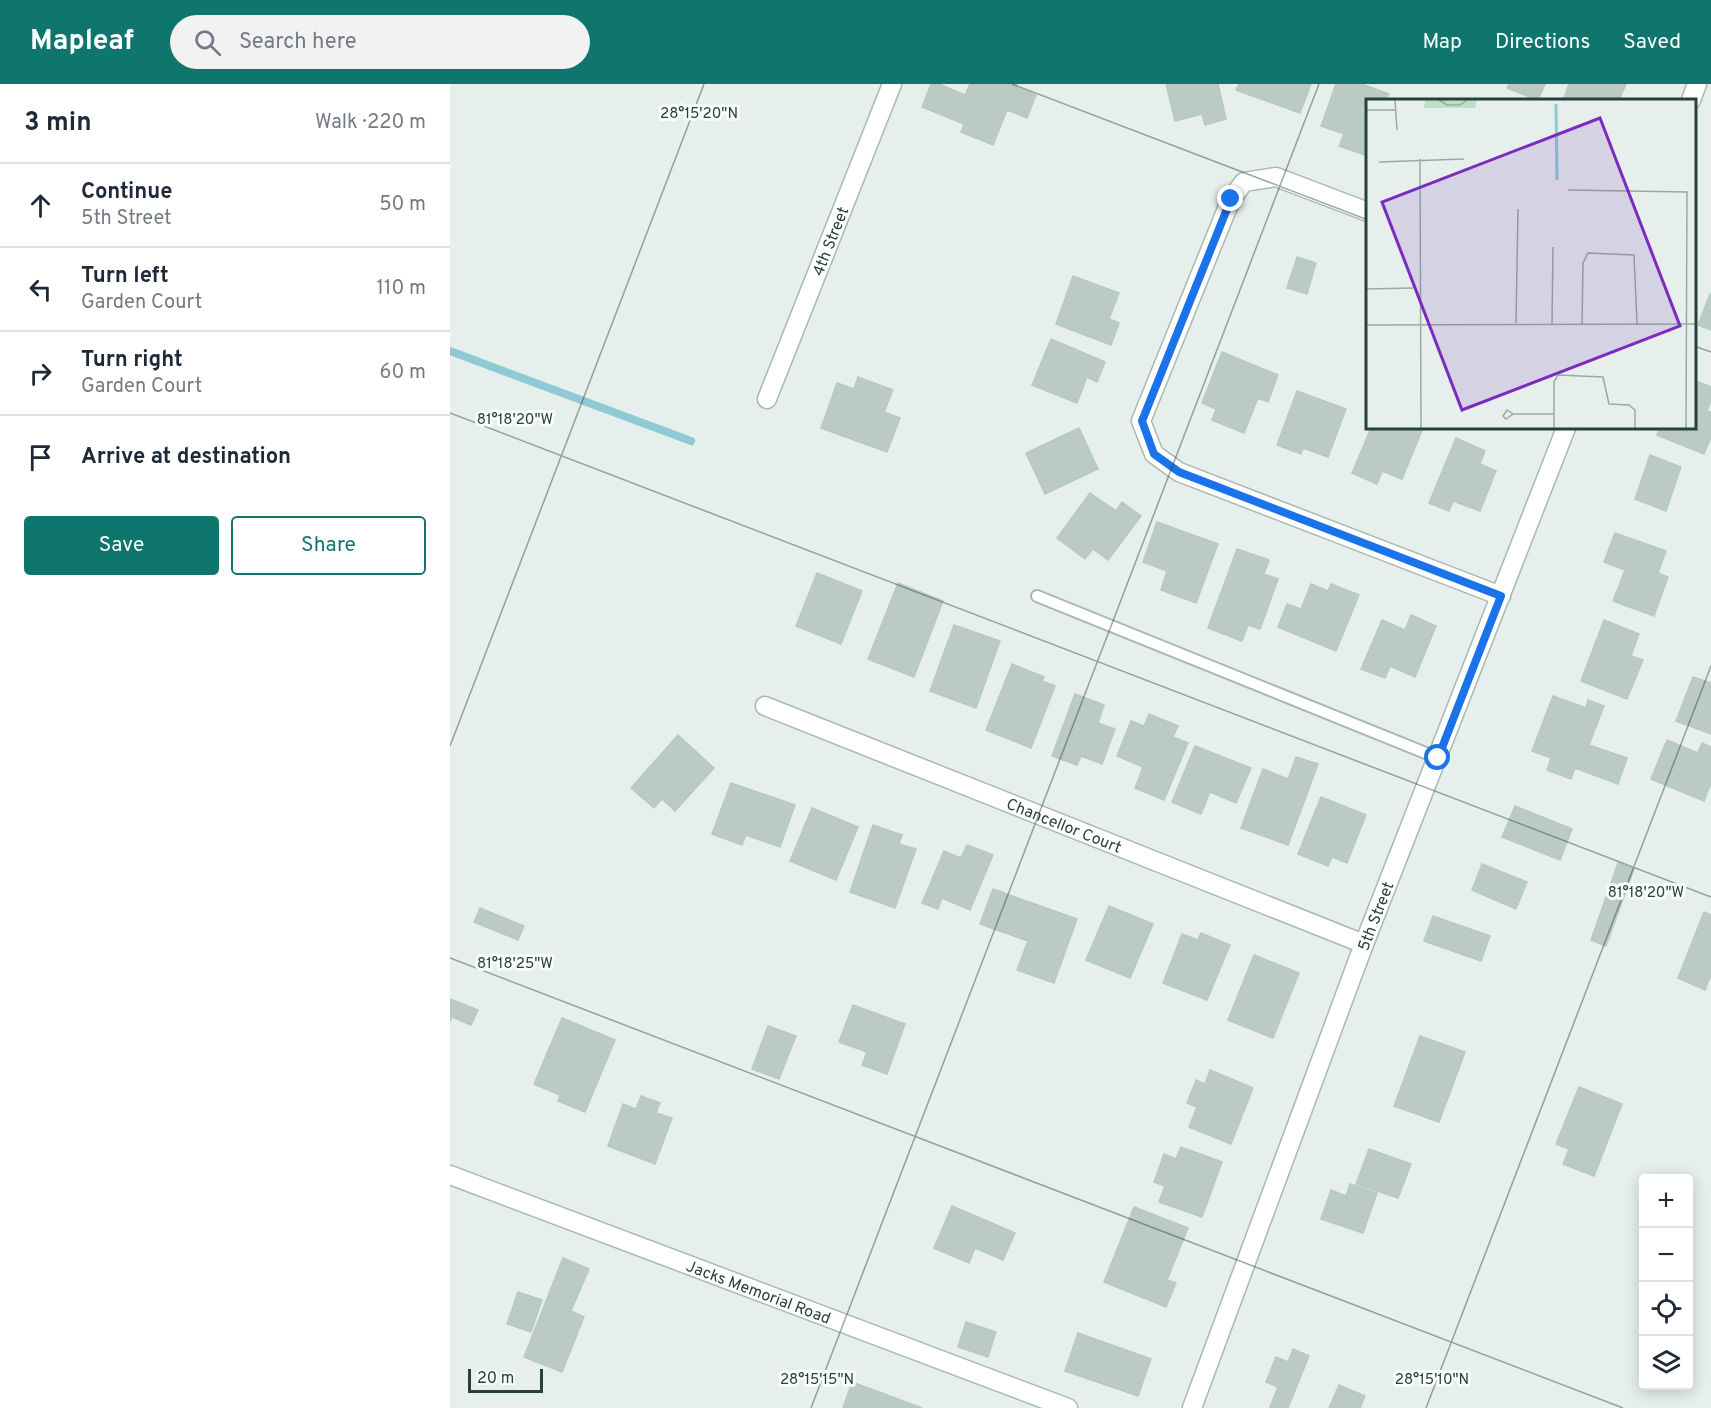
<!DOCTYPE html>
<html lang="en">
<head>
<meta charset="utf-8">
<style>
	body { margin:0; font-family:Overpass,sans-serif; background:#f2f2f3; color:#1f2937 }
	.controls { position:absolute; right:18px; bottom:18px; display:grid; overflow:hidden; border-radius:6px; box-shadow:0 3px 15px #0003 }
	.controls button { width:54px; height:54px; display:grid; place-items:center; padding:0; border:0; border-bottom:2px solid #e0e1e3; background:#fff; color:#1f2937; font:30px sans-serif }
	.scale { position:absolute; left:18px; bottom:15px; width:75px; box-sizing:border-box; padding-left:6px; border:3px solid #24423a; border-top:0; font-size:16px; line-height:21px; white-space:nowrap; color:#24423a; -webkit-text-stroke:4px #f7fbf9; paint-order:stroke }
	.stop { position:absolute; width:18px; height:18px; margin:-14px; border:4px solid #1a73e8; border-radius:50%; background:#fff }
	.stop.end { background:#1a73e8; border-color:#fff; box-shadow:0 2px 6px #0008 }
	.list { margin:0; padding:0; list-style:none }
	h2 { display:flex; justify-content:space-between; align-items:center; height:78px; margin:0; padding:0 24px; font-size:26px }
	h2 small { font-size:20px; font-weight:400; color:#747a83 }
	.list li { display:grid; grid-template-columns:39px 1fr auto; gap:18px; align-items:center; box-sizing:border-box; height:84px; padding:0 24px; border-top:2px solid #e0e1e3 }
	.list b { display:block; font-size:22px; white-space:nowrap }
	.list p { margin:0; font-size:20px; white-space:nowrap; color:#747a83 }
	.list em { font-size:20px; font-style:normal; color:#747a83 }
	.actions { display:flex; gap:12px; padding:18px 24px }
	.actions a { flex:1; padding:14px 0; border:2px solid #0f766e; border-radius:6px; text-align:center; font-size:21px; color:#0f766e }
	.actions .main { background:#0f766e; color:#fff }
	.icon { flex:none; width:33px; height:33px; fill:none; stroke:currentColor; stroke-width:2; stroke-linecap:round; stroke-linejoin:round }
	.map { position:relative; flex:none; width:1261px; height:1324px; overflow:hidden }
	header { display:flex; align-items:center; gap:36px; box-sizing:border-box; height:84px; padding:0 30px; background:#0f766e; color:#fff }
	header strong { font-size:28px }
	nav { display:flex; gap:33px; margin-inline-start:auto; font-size:21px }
	.search { width:420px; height:54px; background:#f2f2f3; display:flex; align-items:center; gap:15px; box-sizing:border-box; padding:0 21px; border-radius:33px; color:#747a83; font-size:22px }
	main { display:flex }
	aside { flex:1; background:#fff }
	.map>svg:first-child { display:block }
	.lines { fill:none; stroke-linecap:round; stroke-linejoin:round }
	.stream { stroke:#8ec9d4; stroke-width:8 }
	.building { fill:#bbcac4; stroke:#b8c9c2; stroke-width:1.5 }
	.service-casing { stroke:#a8b8b2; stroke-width:14 }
	.minor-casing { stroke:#a8b8b2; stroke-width:21 }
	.service { stroke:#fff; stroke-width:10 }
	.minor { stroke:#fff; stroke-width:18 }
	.route { stroke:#1a73e8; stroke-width:8 }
	.ticks { fill:none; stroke:#24423a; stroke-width:1.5; stroke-opacity:0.45 }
	.labels { text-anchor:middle; stroke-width:6; stroke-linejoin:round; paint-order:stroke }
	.street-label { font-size:16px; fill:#24423a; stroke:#f7fbf9 }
	.inset-river { fill:none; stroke:#8ec9d4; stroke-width:3 }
	.inset-road { fill:none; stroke:#98aaa4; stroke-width:1.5 }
	.view { fill:#7b2cbf; fill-opacity:0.15; stroke:#7b2cbf; stroke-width:3 }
	.inset-edge { fill:none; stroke:#24423a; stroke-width:3 }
	.ticks-label { font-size:15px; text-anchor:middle; fill:#24423a; stroke:#f7fbf9; stroke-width:6; stroke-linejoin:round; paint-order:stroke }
</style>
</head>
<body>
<header>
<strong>Mapleaf</strong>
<div class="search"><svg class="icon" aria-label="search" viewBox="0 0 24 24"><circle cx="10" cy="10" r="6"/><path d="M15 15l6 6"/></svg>Search here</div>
<nav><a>Map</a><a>Directions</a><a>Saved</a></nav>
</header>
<main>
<aside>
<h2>3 min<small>Walk · 220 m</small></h2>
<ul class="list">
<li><svg class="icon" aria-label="ahead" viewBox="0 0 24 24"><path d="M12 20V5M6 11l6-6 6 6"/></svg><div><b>Continue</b><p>5th Street</p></div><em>50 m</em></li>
<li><svg class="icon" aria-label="left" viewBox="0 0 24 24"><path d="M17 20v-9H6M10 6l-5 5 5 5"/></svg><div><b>Turn left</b><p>Garden Court</p></div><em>110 m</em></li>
<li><svg class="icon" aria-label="right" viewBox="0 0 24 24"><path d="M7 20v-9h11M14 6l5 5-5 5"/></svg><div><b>Turn right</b><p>Garden Court</p></div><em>60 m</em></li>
<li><svg class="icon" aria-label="arrive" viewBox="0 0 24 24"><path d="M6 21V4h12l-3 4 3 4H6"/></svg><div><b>Arrive at destination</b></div></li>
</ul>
<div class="actions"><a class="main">Save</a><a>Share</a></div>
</aside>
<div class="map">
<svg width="1261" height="1324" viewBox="0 0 1261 1324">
	<rect width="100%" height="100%" fill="#e6efeb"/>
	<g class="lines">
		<!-- stream -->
		<polyline class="stream" points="0,267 241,357"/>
	</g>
	<!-- building -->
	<g class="building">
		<polygon points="481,0 489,0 515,11 520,0 567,0 566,3 586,11 577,34 557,26 543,61 511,48 514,40 472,23"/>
		<polygon points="716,0 768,0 776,35 755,41 752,30 725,37"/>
		<polygon points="789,0 861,0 850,29 786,6"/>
		<polygon points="886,0 912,0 939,10 936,16 918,16 918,66 915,71 889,62 894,50 871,42"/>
		<polygon points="1059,0 1095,0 1088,16 1057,4"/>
		<polygon points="1119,0 1176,0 1169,16 1113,16"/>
		<polygon points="847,173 866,179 857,210 837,204"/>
		<polygon points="623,192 669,209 659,235 669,239 661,261 606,240"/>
		<polygon points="1260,210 1261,210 1261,246 1248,241"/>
		<polygon points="601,255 655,278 647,298 637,293 627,319 582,301"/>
		<polygon points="772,268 828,291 818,318 808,314 794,349 762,336 766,325 752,319"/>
		<polygon points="408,293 443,306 434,328 450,334 437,368 371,344 387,299 404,305"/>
		<polygon points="1244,296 1261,303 1261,316 1257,327 1261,328 1261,353 1254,370 1207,351 1210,344 1244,344"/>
		<polygon points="847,307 896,325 878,373 853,364 851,370 827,361"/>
		<polygon points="629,344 648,385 595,410 576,369"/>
		<polygon points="921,344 973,344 952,395 932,387 927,400 902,389"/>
		<polygon points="1006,354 1035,367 1030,380 1046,387 1030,427 1003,417 999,427 979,419"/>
		<polygon points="1200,371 1231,383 1216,427 1185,415"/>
		<polygon points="640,409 666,427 672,418 691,432 658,476 643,465 635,475 607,454"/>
		<polygon points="707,438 768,460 746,519 711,506 717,487 693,478"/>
		<polygon points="1165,449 1216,467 1208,489 1218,493 1204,532 1163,517 1175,486 1154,478"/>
		<polygon points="787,465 819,476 814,490 828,495 810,545 798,541 792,557 758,544"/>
		<polygon points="367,489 412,507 391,560 346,542"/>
		<polygon points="448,499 493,517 464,593 418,575"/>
		<polygon points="861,500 878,507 881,500 909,511 886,567 828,543 837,520 851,525"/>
		<polygon points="961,531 986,542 965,593 940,582 935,594 911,585 932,536 955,546"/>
		<polygon points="1154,536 1189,550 1181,572 1193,576 1177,615 1131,597"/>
		<polygon points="504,541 550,557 526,624 480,607"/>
		<polygon points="562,580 594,593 592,597 605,602 581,664 536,646"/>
		<polygon points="1243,593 1261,599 1261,650 1226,637"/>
		<polygon points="625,610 654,621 648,639 665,645 652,680 631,672 627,681 602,672"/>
		<polygon points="1103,612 1136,624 1138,616 1154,622 1139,661 1177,674 1168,700 1125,684 1121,695 1097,686 1101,674 1082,667"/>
		<polygon points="699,630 728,642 723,653 738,659 714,716 685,704 693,683 667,672 681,637 694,642"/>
		<polygon points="228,651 264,684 225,727 212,715 204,724 181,704"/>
		<polygon points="1217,656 1248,669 1252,659 1261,663 1261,699 1254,717 1201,695"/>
		<polygon points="745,662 801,684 786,719 760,708 751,730 722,718"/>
		<polygon points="846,673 868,680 838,761 791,744 813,685 838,695"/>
		<polygon points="281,699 345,721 330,763 296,751 292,761 262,750"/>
		<polygon points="871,713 916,731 897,779 882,773 878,782 848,770"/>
		<polygon points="1065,722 1122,745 1110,776 1052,753"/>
		<polygon points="362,724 408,743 386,796 340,777"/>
		<polygon points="423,741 452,751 449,760 466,765 445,824 400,808"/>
		<polygon points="517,761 543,771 520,826 492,814 488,825 472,819 494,767 511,774"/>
		<polygon points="1168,779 1184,785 1156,862 1141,856"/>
		<polygon points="1032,780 1077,798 1066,825 1022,806"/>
		<polygon points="543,805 627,835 604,899 567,886 578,857 530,840"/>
		<polygon points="659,822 703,840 680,894 636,876"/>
		<polygon points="30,824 74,842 68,856 24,838"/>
		<polygon points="1254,828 1261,831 1261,891 1255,906 1228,894"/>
		<polygon points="983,832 1040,852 1031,877 974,857"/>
		<polygon points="751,849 780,861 757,916 713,899 732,850 748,856"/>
		<polygon points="804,871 849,889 823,954 778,936"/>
		<polygon points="0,915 28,926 21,941 2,933 0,937"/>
		<polygon points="403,921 455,940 437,990 412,981 417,968 389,958"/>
		<polygon points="112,934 165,956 135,1028 108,1017 110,1011 84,1000"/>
		<polygon points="318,942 346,952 329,995 302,985"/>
		<polygon points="970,952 1015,968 989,1038 944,1022"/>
		<polygon points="760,986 803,1004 781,1060 739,1043 747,1023 737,1019 746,996 755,1000"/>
		<polygon points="1129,1003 1172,1020 1144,1092 1113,1080 1119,1065 1106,1060"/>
		<polygon points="191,1012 210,1019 206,1029 222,1034 205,1080 158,1062 173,1020 186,1025"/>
		<polygon points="731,1063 772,1078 752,1133 709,1118 715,1102 704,1098 714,1070 726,1075"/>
		<polygon points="919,1065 961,1080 948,1114 906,1100"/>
		<polygon points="900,1100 927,1109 913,1149 871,1135 881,1106 896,1112"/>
		<polygon points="502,1122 565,1149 553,1176 525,1164 519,1179 484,1164"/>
		<polygon points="684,1123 738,1144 717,1196 726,1199 716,1223 654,1198"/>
		<polygon points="113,1174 139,1185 121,1227 134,1233 112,1288 74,1273"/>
		<polygon points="68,1208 92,1216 81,1248 57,1240"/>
		<polygon points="516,1238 546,1248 538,1273 508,1263"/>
		<polygon points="628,1249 701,1275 688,1312 615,1287"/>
		<polygon points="843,1265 859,1272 838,1324 824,1324 820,1323 828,1303 816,1298 826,1273 838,1278"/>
		<polygon points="402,1298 472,1324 393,1324"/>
		<polygon points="889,1301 915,1312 910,1324 879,1324"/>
	</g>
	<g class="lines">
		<!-- service casing -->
		<g class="service-casing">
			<polyline id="service" points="587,512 988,674"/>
		</g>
		<!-- minor casing -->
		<g class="minor-casing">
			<g id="minor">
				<polyline points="1241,16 1247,0"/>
				<polyline points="918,128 826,93 794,98 781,115 691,337 704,370 729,388 1051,512"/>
				<path id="s1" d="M 317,315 L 442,0"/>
				<path id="s2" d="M 315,622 L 914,860"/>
				<path id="s3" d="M 0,1091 L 618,1324"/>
				<path id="s4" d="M 742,1324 L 914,860 L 1116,344"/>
			</g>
		</g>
		<!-- service -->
		<use href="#service" class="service"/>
		<!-- minor -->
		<use href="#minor" class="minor"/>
	</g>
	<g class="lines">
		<!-- route -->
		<polyline class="route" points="781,115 692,337 704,370 729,388 1051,512 988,674"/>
	</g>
	<!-- ticks -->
	<path class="ticks" d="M 562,0 L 918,136M 1244,262 L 1261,268M 0,329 L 1261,813M 0,662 L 254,0M 0,874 L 1173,1324M 361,1324 L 869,0M 976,1324 L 1261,582"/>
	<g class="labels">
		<!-- street labels -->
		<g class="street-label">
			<text dy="6" stroke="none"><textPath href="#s1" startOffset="170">4th Street</textPath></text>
			<text dy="6" stroke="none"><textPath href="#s2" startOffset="322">Chancellor Court</textPath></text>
			<text dy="6" stroke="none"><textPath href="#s4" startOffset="525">5th Street</textPath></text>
			<text dy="6" stroke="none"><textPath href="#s3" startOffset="330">Jacks Memorial Road</textPath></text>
		</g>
	</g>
	<!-- overview -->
	<g transform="translate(916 15)">
		<rect width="330" height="330" fill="#e6efeb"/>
		<path d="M 59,1 L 111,1 L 109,9 L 58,9 Z" fill="#bfe0c8"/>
		<path class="inset-river" d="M 190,5 L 191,81"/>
		<path class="inset-road" d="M 29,1 L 31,31M 73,1 L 81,6 L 94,6 L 101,1M 0,11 L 29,11M 54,60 L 55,329M 13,63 L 98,60M 202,91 L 321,93 L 320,329M 0,190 L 47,189M 150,224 L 152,110M 186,225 L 187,148M 216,225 L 217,164 L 222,154 L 268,156 L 271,225M 0,226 L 330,225M 147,315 L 140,320 L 137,317 L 141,311 L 147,315 L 188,315M 188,329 L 188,283 L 192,276 L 237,278 L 243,305 L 263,306 L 269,311 L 269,329"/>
		<path class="view" d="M 234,19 L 314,227 L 96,311 L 16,103 Z"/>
		<rect width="330" height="330" class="inset-edge"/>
	</g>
	<g class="ticks-label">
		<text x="249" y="34">28°15'20"N</text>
		<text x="65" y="340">81°18'20"W</text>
		<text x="1196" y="813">81°18'20"W</text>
		<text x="65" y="884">81°18'25"W</text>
		<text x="367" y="1300">28°15'15"N</text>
		<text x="982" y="1300">28°15'10"N</text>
	</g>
</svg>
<div class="controls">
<button>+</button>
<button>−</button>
<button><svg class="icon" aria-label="locate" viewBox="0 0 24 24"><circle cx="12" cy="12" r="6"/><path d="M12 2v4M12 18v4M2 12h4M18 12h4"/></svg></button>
<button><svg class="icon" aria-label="layers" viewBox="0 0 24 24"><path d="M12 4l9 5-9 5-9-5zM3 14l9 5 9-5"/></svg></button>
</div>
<div class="scale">20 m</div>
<div class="stop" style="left:988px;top:674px"></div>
<div class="stop end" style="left:781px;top:115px"></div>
</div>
</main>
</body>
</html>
